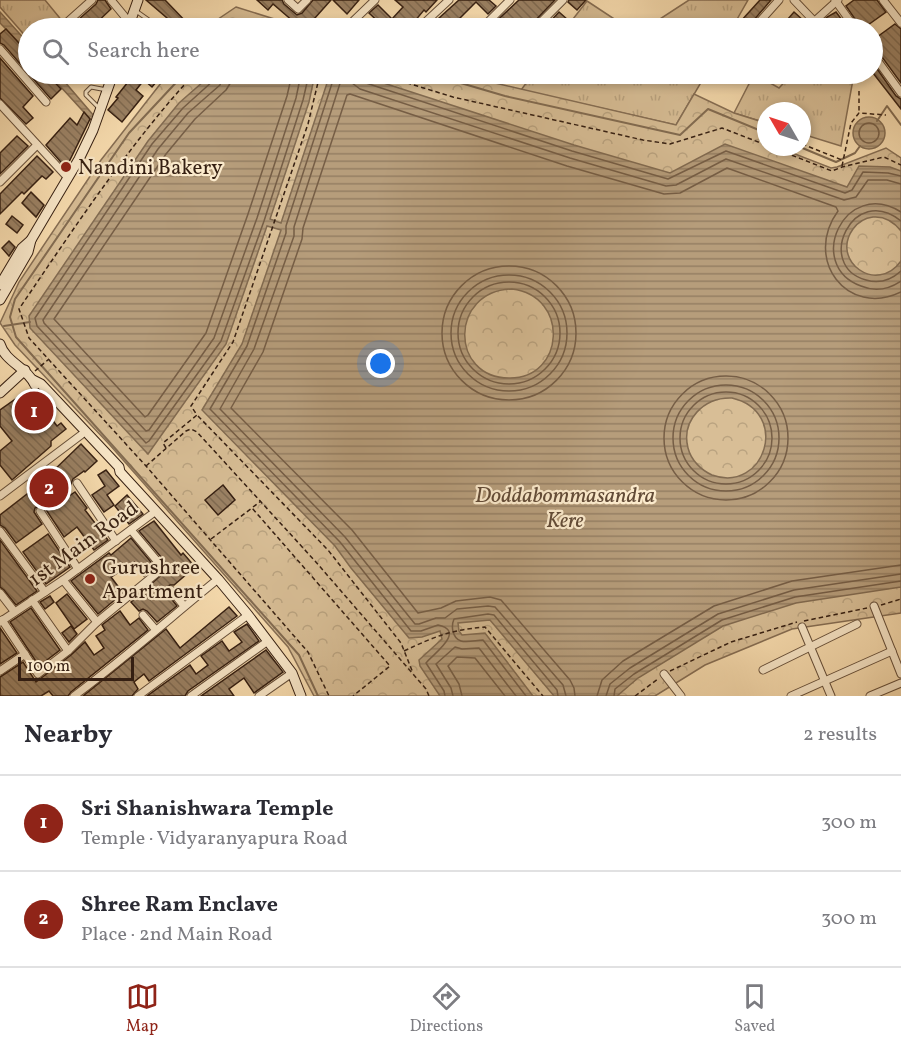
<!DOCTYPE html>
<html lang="en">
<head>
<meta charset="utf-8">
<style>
	body { margin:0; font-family:Vollkorn,serif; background:#f2f2f3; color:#2b2b33 }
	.compass { position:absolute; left:757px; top:102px; width:54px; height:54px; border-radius:50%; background:#fff; box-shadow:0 3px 9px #0003; rotate:309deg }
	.scale { position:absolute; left:18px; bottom:15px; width:116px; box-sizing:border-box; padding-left:6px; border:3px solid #351f12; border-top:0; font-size:16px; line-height:21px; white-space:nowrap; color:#351f12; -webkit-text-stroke:4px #fbeacc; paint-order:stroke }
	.you { position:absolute; left:381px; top:364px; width:21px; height:21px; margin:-15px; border:4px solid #fff; border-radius:50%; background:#1a73e8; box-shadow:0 0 0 9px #1a73e833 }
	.badge { display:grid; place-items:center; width:39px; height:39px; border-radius:50%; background:#8f2418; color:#fff; font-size:20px; font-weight:700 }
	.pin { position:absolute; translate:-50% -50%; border:3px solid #fff; box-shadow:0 2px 6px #0006 }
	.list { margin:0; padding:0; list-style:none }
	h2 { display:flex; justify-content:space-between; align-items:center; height:78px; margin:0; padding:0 24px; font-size:26px }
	h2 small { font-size:20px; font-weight:400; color:#7c7c81 }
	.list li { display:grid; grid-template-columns:39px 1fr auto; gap:18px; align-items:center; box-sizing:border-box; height:96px; padding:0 24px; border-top:2px solid #e1e1e2 }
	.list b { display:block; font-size:22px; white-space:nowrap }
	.list p { margin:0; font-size:20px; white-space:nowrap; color:#7c7c81 }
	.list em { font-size:20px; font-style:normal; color:#7c7c81 }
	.icon { flex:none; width:33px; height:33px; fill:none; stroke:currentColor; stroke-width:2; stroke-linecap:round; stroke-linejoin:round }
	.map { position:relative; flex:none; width:901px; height:696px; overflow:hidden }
	.search { position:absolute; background:#fff; box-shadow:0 3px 9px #0003; left:18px; right:18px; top:18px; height:66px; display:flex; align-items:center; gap:15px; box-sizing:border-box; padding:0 21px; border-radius:33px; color:#7c7c81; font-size:22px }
	.sheet { height:270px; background:#fff }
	nav { display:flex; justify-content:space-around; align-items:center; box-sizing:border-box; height:84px; border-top:2px solid #e1e1e2; background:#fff; font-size:16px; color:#7c7c81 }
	nav a { display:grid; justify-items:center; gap:3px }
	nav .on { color:#8f2418 }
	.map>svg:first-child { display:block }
	.grass { fill:url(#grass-tufts); stroke:#866e54; stroke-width:1.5 }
	.park { fill:url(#park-crowns); stroke:#866e54; stroke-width:1.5 }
	.water { fill:url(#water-rules); stroke:#826b51; stroke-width:1.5; fill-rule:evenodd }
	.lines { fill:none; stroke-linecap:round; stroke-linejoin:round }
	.shore { stroke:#765e46; stroke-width:1.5 }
	.stream { stroke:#826b51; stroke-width:2 }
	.building { fill:url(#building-back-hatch); stroke:#351f12; stroke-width:1.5 }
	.lane-casing { stroke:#664f3a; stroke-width:5 }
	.street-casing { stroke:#664f3a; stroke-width:9 }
	.secondary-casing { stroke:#351f12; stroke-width:11 }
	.path { stroke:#351f12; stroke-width:1.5; stroke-dasharray:4.5 3; stroke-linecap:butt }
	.lane { stroke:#fbeacc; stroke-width:3 }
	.street { stroke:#fbeacc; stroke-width:7 }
	.secondary { stroke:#fbeacc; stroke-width:9 }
	.poi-dot { fill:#8f2418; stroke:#fbeacc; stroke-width:2 }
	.labels { text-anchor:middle; stroke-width:4.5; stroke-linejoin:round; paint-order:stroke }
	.poi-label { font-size:21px; fill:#351f12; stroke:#fbeacc; text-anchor:start }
	.street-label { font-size:21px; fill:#351f12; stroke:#fbeacc }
	.water-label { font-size:22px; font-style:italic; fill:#624b37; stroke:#fbeacc }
</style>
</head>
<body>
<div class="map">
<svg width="901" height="696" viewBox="0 0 901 696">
	<defs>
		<pattern id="grass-tufts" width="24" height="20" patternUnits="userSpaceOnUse" patternTransform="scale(1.5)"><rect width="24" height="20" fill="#d8be96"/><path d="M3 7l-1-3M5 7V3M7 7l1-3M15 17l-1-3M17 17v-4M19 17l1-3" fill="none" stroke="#baa380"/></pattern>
		<pattern id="park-crowns" width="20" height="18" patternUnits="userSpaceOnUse" patternTransform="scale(1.5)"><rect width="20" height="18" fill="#d8be96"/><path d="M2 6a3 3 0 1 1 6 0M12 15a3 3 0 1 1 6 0" fill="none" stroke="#baa380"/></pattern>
		<pattern id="water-rules" width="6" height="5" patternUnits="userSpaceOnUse" patternTransform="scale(1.5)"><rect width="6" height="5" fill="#b69d7b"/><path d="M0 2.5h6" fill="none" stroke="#957f63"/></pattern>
		<pattern id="building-back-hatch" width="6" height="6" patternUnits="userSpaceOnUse" patternTransform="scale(1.5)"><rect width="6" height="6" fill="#9b8265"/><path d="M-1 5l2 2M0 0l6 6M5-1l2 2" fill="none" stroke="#7f6a52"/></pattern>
	</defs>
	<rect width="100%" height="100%" fill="#f9deb1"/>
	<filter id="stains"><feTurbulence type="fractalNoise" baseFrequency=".00333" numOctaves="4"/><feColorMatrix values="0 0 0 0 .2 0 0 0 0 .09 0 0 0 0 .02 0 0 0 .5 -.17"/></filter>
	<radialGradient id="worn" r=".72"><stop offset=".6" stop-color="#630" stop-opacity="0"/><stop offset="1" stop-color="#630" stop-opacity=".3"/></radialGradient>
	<!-- grass -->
	<g class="grass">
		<polygon points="0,0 45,0 68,28 28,28 28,39 0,7"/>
		<polygon points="689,0 748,0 732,28 646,28"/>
		<polygon points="587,1 628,28 566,28"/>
		<polygon points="533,74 706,74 676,125 521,90"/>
		<polygon points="754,74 779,88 792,74 854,74 841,146 802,134 802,111 766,111 766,123 734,113"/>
	</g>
	<!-- park -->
	<g class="park">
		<polygon points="236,7 303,28 205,28"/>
		<polygon points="168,74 456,74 676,125 694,94 734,113 766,123 766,147 777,147 831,168 837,167 886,148 901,158 901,613 792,629 705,665 655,696 314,696 288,647 109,444 15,345 0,323 19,282 101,160"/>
	</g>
	<!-- water -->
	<g class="water">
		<polygon points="0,12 28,43 28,52 0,23"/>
		<polygon points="49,74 58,74 94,116 92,121"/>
		<path d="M 212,74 L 315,74 L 309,102 L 270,219 L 281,223 L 330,74 L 356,74 L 574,145 L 670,173 L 725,144 L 847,187 L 859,166 L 890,167 L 901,171 L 901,231 C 894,222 885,216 873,217 C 865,218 858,222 853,229 C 830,261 877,295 901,261 L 901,587 L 796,603 L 723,626 L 638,678 L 617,696 L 554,696 L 490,620 L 458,623 L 459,631 L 462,635 L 485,633 L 533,696 L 440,696 L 420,666 L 419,660 L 442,639 L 440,631 L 422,637 L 409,638 L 351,568 L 335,546 L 202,410 L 242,344 L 281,230 L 267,226 L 226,344 L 148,454 L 30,328 L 29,316 L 148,141 L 179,103 ZM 512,289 C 570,296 565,379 509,378 C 450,378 449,291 512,289 ZM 732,398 C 791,412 765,494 712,475 C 701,470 691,460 688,448 C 681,420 704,397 732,398 Z"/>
		<circle cx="869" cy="133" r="16"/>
	</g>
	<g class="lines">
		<!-- shore -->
		<g class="shore">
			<polyline points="215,74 214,80 183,108 152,144 35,318 37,326 146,443 149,441 221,341 264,221 303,100 309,74"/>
			<polyline points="223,74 220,85 188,113 158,149 43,320 44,323 146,431 149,430 214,338 257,218 296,98 301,74"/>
			<polyline points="232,74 231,82 226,90 195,119 166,154 54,319 145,417 148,415 206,333 248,214 287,96 292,74"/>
			<path d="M 335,74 L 286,226 L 286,233 L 247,346 L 210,409 L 340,542 L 411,631 L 421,631 L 438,625 C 467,631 432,655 426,663 L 444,691 L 445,696"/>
			<polyline points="343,74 294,227 294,236 254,349 220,409 345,537 415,624 419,624 436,618 445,618 457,609 488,606 495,607 563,685 566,696"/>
			<polyline points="350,74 352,83 360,89 570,158 666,186 676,185 726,159 844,200 856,197 868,180 887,180 901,184"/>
			<polyline points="358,74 359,79 363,82 572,151 668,179 726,151 845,193 852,190 863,172 888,173 901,176"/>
			<circle cx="869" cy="133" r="10"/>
			<path d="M 901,212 C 845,177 804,265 861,286 C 875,292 889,289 901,281"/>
			<path d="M 901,221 C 853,182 814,266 866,280 C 879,284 891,280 901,271"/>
			<circle cx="509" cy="333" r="67"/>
			<circle cx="509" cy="333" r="58"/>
			<circle cx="509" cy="333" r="51"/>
			<circle cx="726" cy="438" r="62"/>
			<circle cx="726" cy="438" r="53"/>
			<circle cx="726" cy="438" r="46"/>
			<polyline points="453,696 451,688 436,664 455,647 462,649 479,648 516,696"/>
			<polyline points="462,696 459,684 448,666 457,657 475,658 505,696"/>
			<path d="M 526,696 L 483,640 C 477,640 467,643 461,641 C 452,638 451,626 454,619 L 488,614 L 494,615 L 557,690 L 558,696"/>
			<path d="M 575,696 L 574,688 L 570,680 L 501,600 L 490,597 L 456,601 L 441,608 L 418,613 L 352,530 L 231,408 L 263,352 L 302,239 L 303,228 L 347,95 L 350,94 L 567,166 L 664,194 L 680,193 L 727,168 L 836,207 L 838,211 C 803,259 847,318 901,292"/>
			<polyline points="597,696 602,680 623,661 714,606 792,581 901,565"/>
			<polyline points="606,696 610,684 630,668 718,614 794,590 901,574"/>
			<polyline points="614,696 615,689 634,674 722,620 795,597 901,581"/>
		</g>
		<!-- stream -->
		<g class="stream">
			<polyline points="231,28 249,19 281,28"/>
			<polyline points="184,74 129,133 15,299 10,317 16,337 299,655 318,696"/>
			<polyline points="430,74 505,96 680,135 708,109 766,133"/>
			<polyline points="877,121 887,106 901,125"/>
			<polyline points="800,147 836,162 855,153 860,146"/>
			<polyline points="4,326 30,322"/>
		</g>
	</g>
	<!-- building -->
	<g class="building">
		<polygon points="98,0 105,0 111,9 91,28 86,28 78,20 96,4"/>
		<polygon points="146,0 165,0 189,25 185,28 164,28 169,21 167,18"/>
		<polygon points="257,0 282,0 284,4 297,15 302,13 313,0 331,0 306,28 301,28 273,4 268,10"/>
		<polygon points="333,0 359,0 347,14"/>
		<polygon points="395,0 437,0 426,12 424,10 409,28 385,28 369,13 378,5 392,19 403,7"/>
		<polygon points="459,0 489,0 496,6 488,14 476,2 450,28 428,28"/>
		<polygon points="519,0 555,0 528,28 489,28"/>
		<polygon points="569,0 586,0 577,10 568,2"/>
		<polygon points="760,0 771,0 748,27 741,21"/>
		<polygon points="854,0 877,0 886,12 868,25 871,28 861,28 846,6"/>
		<polygon points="559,12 568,20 560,28 544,28"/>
		<polygon points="794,12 804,21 798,28 780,28"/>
		<polygon points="836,12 848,28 815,28 827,17"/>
		<polygon points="895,24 901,29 901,83 877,50 873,48 873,31 877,37"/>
		<polygon points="6,29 28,53 28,73 4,45 0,43 0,34"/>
		<polygon points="0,58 33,96 23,107 33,118 26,124 0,98"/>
		<polygon points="873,63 896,96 901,99 901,109 873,73"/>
		<polygon points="29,74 47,74 61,89 51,99"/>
		<polygon points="129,74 135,74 143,80 149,74 157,81 152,87 144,80 136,90 143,96 122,122 108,110 118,98 116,97 128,82 125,79"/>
		<polygon points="499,74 529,74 522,81 518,78 513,83 497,80"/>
		<polygon points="84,112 90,119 66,168 46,145 70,118 77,125"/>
		<polygon points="17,136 28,146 0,174 0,153"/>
		<polygon points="37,156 53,172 46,179 42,176 24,194 22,192 0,214 0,194"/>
		<polygon points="31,192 44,205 36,217 22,203"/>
		<polygon points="12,216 23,225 17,233 6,224"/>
		<polygon points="9,241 15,247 9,256 2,248"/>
		<polygon points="24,393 35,406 37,404 46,414 47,413 57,426 61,423 66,429 51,441 51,446 12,480 0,465 0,451 12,441 0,426 0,410"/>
		<polygon points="81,444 97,461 85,472 84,471 73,479 70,486 62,494 66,498 75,492 87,508 85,510 108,540 94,550 77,527 64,537 45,508 40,505 35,508 34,512 42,524 16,543 5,528 0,525 0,515 36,487 34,486 48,474 49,475"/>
		<polygon points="106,470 119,486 107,495 114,505 104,512 92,495 105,486 98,475"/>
		<polygon points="223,485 235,500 218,515 205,500"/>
		<polygon points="127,495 143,514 129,524 115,506"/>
		<polygon points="154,521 181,555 183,553 195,567 174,585 170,585 166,587 166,592 177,606 157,622 147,611 143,609 139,611 131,602 168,569 167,564 139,531"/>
		<polygon points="48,534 70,567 46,584 23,552"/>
		<polygon points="131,538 155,567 144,576 134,562 111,577 123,593 98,614 71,581 109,553 111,555"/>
		<polygon points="0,540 37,591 16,605 4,590 0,587"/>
		<polygon points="67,594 87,619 74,629 56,603"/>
		<polygon points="50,596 54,602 45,609 40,602"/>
		<polygon points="229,607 237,616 149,681 144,674 134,682 138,689 132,696 83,696 166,629 180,648"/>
		<polygon points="31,608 60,650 39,666 10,622"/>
		<polygon points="120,611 130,625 139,618 148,630 71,692 68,696 53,696 49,691 41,696 0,696 0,677 23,662 36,682 71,655 85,642 94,655 104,648 96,636 105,630 102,625"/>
		<polygon points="247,624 259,641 188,691 185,696 147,696 190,665 196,674 208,665 201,656 222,641 229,651 242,642 234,632"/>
		<polygon points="71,626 77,634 69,642 62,633"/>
		<polygon points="0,628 17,653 0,664"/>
		<polygon points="266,650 283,672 254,693 244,678 229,689 234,696 201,696"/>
	</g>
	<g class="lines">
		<!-- lane casing -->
		<g class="lane-casing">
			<g id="lane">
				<polyline points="136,11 160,28"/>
				<polyline points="99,108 86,95 86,92 91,87 107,90"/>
			</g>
		</g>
		<!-- street casing -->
		<g class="street-casing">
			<g id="street">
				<polyline points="111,0 130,23"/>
				<polyline points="288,0 298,9 307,0"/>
				<polyline points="794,0 814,21"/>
				<polyline points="835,0 855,28"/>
				<polyline points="883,0 901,23"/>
				<polyline points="65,24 92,0"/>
				<polyline points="346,28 375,0"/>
				<polyline points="419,28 449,0"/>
				<polyline points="482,28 510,0"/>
				<polyline points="535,28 563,0"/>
				<polyline points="754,28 779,0"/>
				<polyline points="807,28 838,0"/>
				<polyline points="0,49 46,102"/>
				<polyline points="872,53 901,93"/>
				<polyline points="762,79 767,74"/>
				<polyline points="0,104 68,178"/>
				<polyline points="0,182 37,145"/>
				<polyline points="77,483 116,541"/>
				<polyline points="0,496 81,435"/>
				<polyline points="40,511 78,569"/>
				<polyline points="0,531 45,592"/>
				<polyline points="63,580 97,622"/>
				<polyline points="171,590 184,606"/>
				<polyline points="0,593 14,611"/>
				<polyline points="32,600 68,651"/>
				<polyline points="874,606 901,674"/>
				<polyline points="143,615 155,629"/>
				<polyline points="2,620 38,674 68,651 97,622 163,568 131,530"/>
				<polyline points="0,622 63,580 156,511"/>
				<polyline points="802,627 831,696"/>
				<polyline points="763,670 857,624"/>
				<polyline points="0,671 25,654"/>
				<polyline points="664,674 681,696"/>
				<path d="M 74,696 C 124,659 170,618 218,579"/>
				<polyline points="138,696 248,615"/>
				<polyline points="191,696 268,641"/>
				<polyline points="259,696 292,673"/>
				<polyline points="791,696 892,651"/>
				<polyline points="870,696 901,683"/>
			</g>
		</g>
		<!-- secondary casing -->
		<g class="secondary-casing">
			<g id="secondary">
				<polyline points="128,28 138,0"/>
				<polyline points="0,285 22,248 31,240 79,159 93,130 113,74"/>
				<polyline points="0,300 28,252 31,240"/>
				<path d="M 0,344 C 5,362 28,368 35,385"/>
				<polyline points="33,380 41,384 119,467 120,472 218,579 248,615 292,673 301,696"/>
				<polyline points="0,393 25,370"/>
			</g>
		</g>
		<!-- path -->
		<g class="path">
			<path d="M 194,74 C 128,146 74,228 19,309 L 29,338 L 146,466 L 308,652 L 329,696"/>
			<polyline points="378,74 453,97 643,140 670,144 722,128 766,145"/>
			<polyline points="859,91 859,112"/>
			<polyline points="802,144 842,160"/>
			<polyline points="771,147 832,171 842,167 884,157 901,165"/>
			<polyline points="842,166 851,123 859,113 886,115"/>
			<polyline points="35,371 49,359"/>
			<polyline points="198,416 328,550 401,643 413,673"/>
			<polyline points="166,448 163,443 197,415 191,406 233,342 308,124 320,74"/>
			<polyline points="146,466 186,431 191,429 197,432 315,561 426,689 429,696"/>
			<polyline points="253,507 261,501"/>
			<polyline points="211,539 252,508 390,666 353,696"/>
			<polyline points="881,605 901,599"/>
			<polyline points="804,621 867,608"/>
			<path d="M 404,651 C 436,636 450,630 485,627 L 543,696"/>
			<polyline points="670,671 731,642 797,622"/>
			<polyline points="635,696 658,679"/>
		</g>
		<!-- lane -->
		<use href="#lane" class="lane"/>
		<!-- street -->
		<use href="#street" class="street"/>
		<!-- secondary -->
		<use href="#secondary" class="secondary"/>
	</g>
	<!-- markers -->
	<g class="poi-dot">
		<circle cx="66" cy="167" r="6"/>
		<circle cx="90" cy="579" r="6"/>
	</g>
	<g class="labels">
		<!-- poi labels -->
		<g class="poi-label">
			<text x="78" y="174">Nandini Bakery</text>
			<text x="102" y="574">Gurushree<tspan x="102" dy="24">Apartment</tspan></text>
		</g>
		<!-- street labels -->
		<g class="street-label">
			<text transform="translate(83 543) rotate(-36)" y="7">1st Main Road</text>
		</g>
		<!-- water labels -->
		<g class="water-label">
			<text x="565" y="502">Doddabommasandra<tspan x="565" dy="25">Kere</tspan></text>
		</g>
	</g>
	<rect width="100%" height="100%" filter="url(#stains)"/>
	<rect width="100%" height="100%" fill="url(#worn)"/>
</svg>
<svg class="compass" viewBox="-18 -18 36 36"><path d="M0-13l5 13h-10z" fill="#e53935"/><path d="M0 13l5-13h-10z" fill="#7c7c81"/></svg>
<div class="scale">100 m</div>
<div class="you"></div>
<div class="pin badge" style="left:34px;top:411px">1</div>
<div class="pin badge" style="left:49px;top:488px">2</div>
<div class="search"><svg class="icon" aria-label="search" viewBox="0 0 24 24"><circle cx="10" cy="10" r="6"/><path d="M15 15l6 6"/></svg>Search here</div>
</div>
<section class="sheet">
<h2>Nearby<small>2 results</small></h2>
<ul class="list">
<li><span class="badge">1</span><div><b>Sri Shanishwara Temple</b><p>Temple · Vidyaranyapura Road</p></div><em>300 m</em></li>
<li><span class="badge">2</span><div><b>Shree Ram Enclave</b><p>Place · 2nd Main Road</p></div><em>300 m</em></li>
</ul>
</section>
<nav>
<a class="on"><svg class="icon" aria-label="map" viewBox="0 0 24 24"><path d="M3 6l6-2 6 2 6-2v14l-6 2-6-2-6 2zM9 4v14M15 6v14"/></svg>Map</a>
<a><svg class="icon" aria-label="directions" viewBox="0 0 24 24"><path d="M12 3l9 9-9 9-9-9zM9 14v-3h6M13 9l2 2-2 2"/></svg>Directions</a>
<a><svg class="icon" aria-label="saved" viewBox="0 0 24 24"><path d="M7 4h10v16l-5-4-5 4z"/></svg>Saved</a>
</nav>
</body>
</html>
